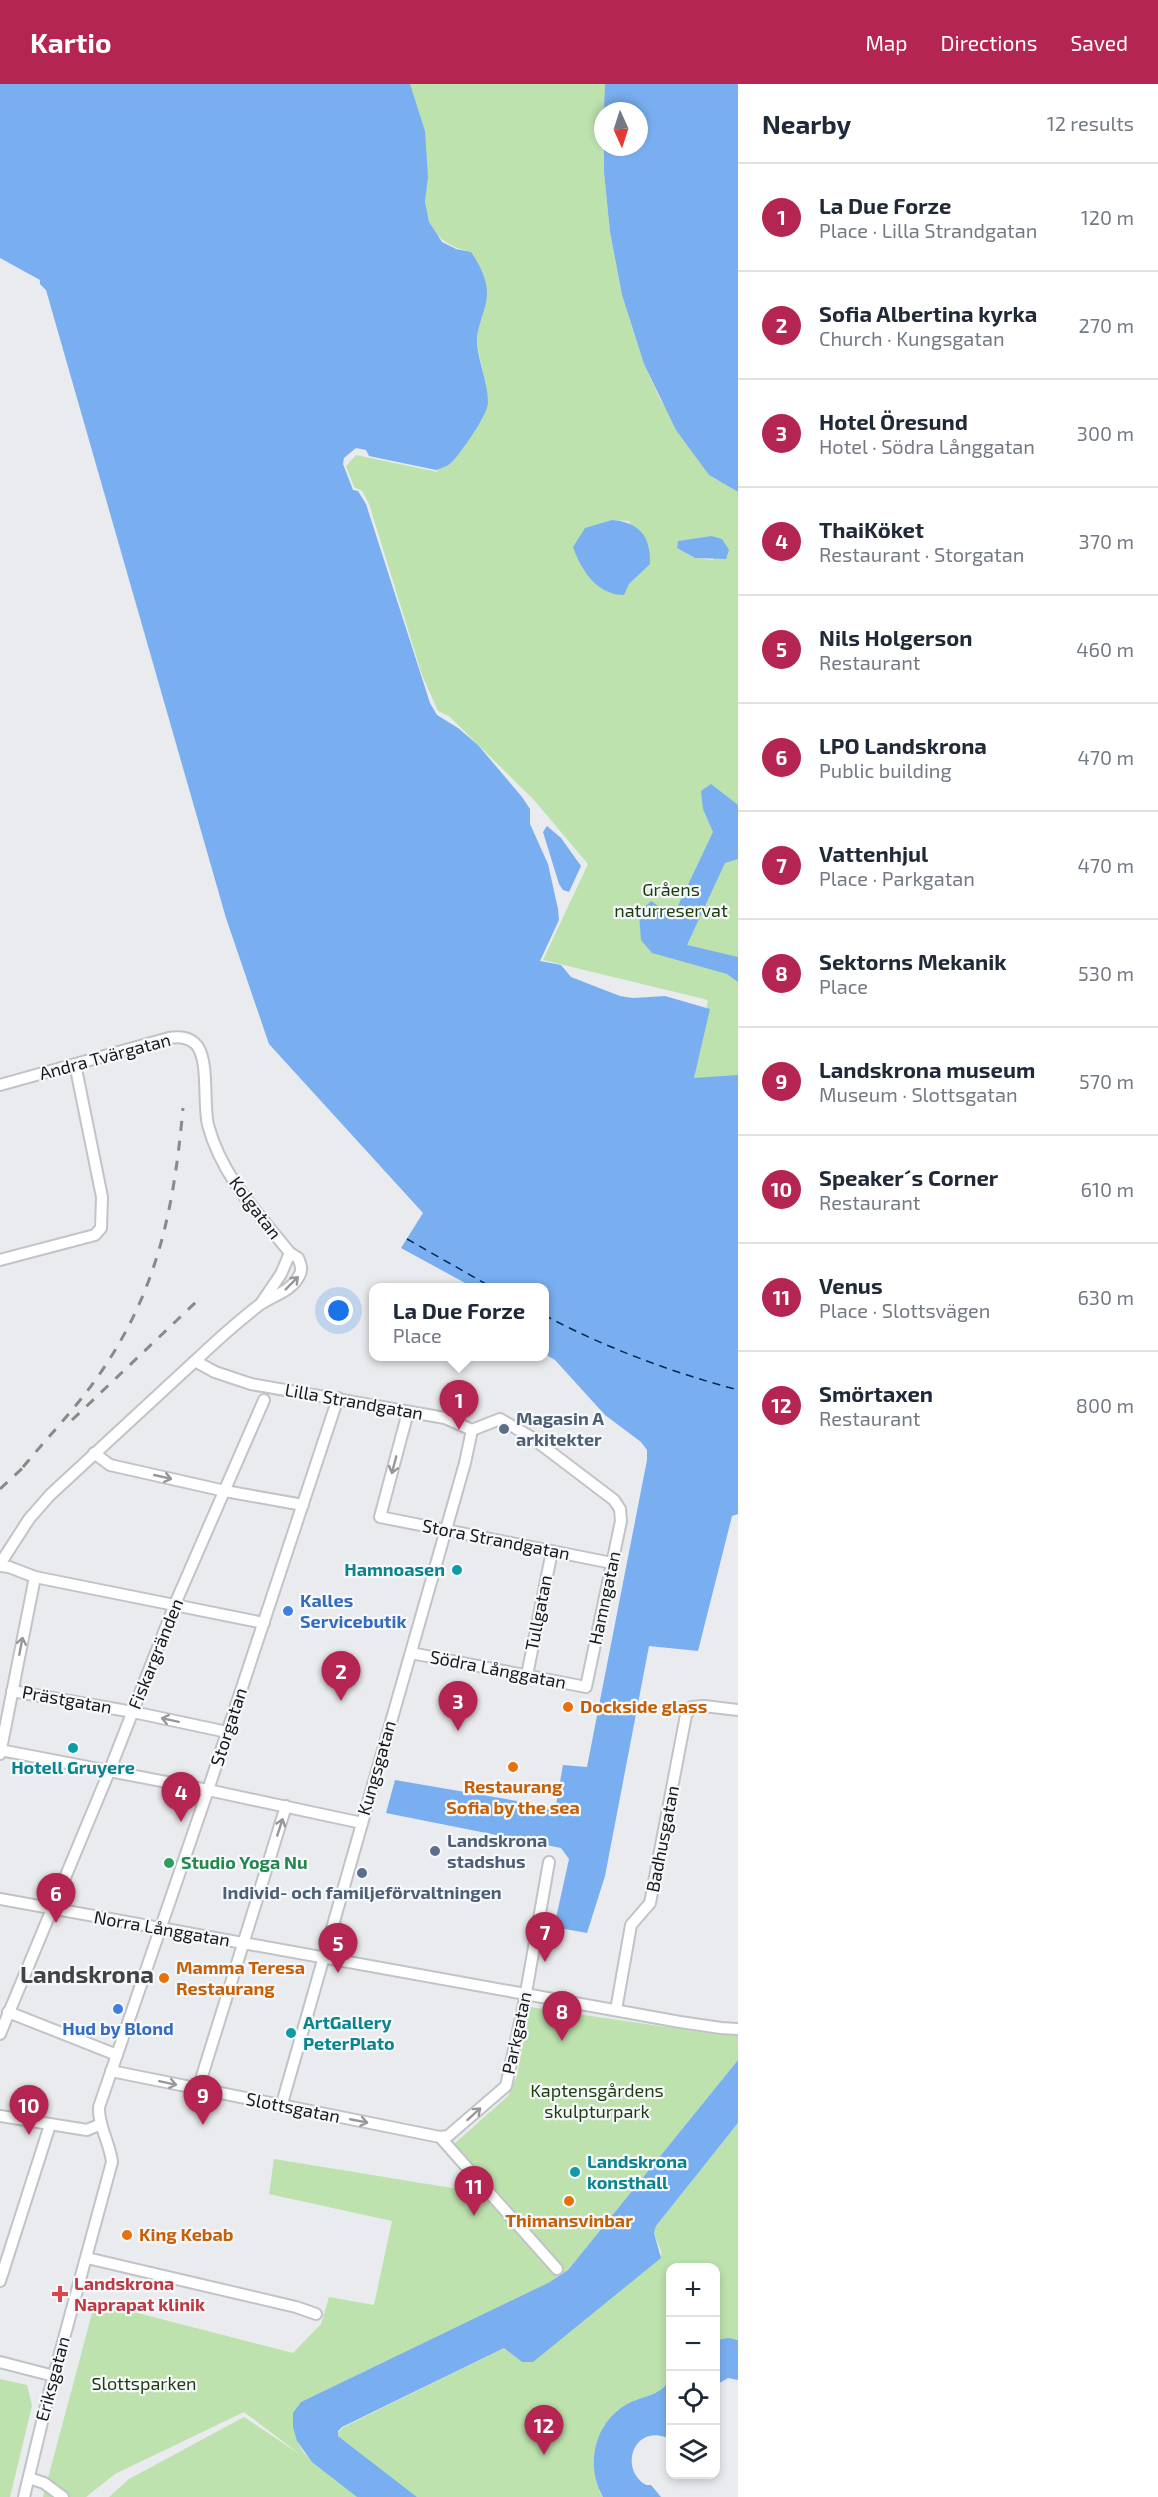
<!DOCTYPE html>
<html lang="en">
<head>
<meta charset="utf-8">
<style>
	body { margin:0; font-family:"Exo 2",sans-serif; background:#f6f6f7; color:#1f2937 }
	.controls { position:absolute; right:18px; bottom:18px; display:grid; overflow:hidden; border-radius:12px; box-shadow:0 3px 9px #0003 }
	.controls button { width:54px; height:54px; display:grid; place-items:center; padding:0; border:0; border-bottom:2px solid #e0e1e3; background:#fff; color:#1f2937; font:30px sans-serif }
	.compass { position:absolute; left:594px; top:18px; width:54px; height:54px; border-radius:50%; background:#fff; box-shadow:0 3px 9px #0003; rotate:177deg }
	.you { position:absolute; left:339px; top:1227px; width:21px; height:21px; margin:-15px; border:4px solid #fff; border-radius:50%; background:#1a73e8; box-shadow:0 0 0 9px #1a73e833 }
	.badge { display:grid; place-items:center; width:39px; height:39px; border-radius:50%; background:#b52551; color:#fff; font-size:20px; font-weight:700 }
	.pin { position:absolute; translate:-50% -50px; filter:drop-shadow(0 2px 3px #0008) }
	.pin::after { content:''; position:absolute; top:32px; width:21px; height:18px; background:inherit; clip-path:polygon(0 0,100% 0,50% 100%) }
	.popup { position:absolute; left:369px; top:1199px; width:180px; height:78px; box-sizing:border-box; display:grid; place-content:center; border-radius:12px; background:#fff; filter:drop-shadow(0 2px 4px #0005); font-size:20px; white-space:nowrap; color:#747a83 }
	.popup b { font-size:22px; color:#1f2937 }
	.popup::after { content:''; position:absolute; left:50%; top:100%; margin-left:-12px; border:12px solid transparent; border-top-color:#fff }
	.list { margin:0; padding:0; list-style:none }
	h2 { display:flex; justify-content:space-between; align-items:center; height:78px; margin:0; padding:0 24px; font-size:26px }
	h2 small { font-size:20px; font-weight:400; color:#747a83 }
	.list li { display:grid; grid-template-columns:39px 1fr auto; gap:18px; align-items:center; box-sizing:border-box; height:108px; padding:0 24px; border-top:2px solid #e0e1e3 }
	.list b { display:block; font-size:22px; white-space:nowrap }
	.list p { margin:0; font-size:20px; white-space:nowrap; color:#747a83 }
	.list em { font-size:20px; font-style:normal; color:#747a83 }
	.icon { flex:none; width:33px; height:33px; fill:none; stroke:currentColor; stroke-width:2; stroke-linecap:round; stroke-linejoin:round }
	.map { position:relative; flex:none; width:738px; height:2413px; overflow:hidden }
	header { display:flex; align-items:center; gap:36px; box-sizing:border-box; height:84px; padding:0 30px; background:#b52551; color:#fff }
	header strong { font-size:28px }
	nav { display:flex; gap:33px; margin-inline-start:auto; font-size:21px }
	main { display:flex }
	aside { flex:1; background:#fff }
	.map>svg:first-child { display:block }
	.green { fill:#bde2ae; fill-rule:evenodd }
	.water { fill:#79aff0 }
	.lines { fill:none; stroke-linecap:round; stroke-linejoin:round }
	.ferry { stroke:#022951; stroke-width:1.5; stroke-dasharray:8 6; stroke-linecap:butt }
	.minor-casing { stroke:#c1c3c6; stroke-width:14 }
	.minor { stroke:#fff; stroke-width:10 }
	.rail { stroke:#88898b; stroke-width:3; stroke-dasharray:10 10; stroke-linecap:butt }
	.oneway { stroke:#979798 }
	.service-dot { fill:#5c6f8a; stroke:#f6f9fc; stroke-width:2 }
	.culture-dot { fill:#0f9aa8; stroke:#f6f9fc; stroke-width:2 }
	.shop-dot { fill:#3f7fe0; stroke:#f6f9fc; stroke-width:2 }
	.food-dot { fill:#e8710a; stroke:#f6f9fc; stroke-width:2 }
	.leisure-dot { fill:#2e9e5b; stroke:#f6f9fc; stroke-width:2 }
	.health-dot { fill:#e0444e; stroke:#f6f9fc; stroke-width:2 }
	.labels { text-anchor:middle; stroke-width:4.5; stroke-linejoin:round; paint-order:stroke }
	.park-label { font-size:18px; fill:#1c3c0a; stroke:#f6f9fc }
	.street-label { font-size:18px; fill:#171819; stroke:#f6f9fc }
	.service-label { font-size:18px; font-weight:bold; fill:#4e5e75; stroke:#f6f9fc; text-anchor:start }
	.culture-label { font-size:18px; font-weight:bold; fill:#0d838f; stroke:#f6f9fc; text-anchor:start }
	.shop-label { font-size:18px; font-weight:bold; fill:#366cbe; stroke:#f6f9fc; text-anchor:start }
	.food-label { font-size:18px; font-weight:bold; fill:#c56008; stroke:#f6f9fc; text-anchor:start }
	.leisure-label { font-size:18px; font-weight:bold; fill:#27864d; stroke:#f6f9fc; text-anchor:start }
	.health-label { font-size:18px; font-weight:bold; fill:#be3a42; stroke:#f6f9fc; text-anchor:start }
	.district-label { font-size:24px; font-weight:bold; fill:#414345; stroke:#f6f9fc }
</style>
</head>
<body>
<header>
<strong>Kartio</strong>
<nav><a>Map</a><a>Directions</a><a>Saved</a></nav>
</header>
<main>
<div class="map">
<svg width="738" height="2413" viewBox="0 0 738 2413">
	<rect width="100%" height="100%" fill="#e9ebee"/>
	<!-- green -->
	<g class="green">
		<path d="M 410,0 L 605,0 L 604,88 L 610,148 L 622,211 L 644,280 L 661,317 L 709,391 L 738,408 L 738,995 L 691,999 L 708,916 L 543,876 L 588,780 L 534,716 L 449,632 L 438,627 L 422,591 L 369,420 L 362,407 L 354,403 L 346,382 L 356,371 L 438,388 L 436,386 L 451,379 L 465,362 L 472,348 L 486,301 L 477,261 L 478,241 L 487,210 L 471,168 C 444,162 427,148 425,119 C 425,108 429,97 427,86 C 421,58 414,29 410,0 ZM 612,436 L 629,437 L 650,479 L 629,500 L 585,445 ZM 711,452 L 713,476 L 695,474 L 677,464 L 678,457 Z"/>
		<polygon points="530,1923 714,1950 738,1949 738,1976 568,2186 551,2198 301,2318 297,2357 304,2369 357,2413 109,2413 129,2395 244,2333 301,2371 244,2328 115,2390 86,2413 43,2413 95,2218 293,2269 321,2240 329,2213 374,2221 392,2137 269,2110 274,2075 495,2111 454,2060 508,2012 517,1992"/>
		<polygon points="738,2039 738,2255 716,2256 716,2184 670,2184 670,2296 659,2309 629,2319 618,2326 603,2343 599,2407 603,2413 417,2413 338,2352 338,2348 342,2344 504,2264 522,2278 662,2170 654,2149 656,2142"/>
		<polygon points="0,2295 27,2301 32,2322 10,2413 0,2413"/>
	</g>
	<!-- water -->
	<g class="water">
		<path d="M 0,0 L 410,0 L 425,47 L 428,93 L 425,118 L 429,138 L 442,158 L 456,165 L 471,168 C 479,179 488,197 487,211 C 486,228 476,242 477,260 C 479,280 488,299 488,319 C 488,330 461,369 452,378 C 448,382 442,384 436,386 L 369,372 L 366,366 L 356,364 L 344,374 L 343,380 L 353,406 L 358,407 L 366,420 L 430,619 L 437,631 L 458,644 L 478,661 L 522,713 L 530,725 L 530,740 L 548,780 L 558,825 L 559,836 L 540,877 L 561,881 L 571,893 L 620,912 L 633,914 L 665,912 L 710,925 L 694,994 L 738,991 L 738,1430 L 732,1432 L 698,1567 L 649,1562 L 605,1792 L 587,1849 L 554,1843 L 569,1775 L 561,1764 L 386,1729 L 395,1696 L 529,1719 L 530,1722 L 555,1726 L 563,1681 L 587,1683 L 647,1376 L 647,1366 L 641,1358 L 605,1331 L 555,1276 L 545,1270 L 544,1204 L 466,1203 L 467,1200 L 401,1164 L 423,1129 L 269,960 L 226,834 L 46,206 L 40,200 L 40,196 L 0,174 Z"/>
		<polygon points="605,0 738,0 738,408 709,391 676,346 644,280 622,211 610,148 604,88 604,63 639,63 639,27 604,27"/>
		<path d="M 612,436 C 639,438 651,452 650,480 L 629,500 L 624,511 C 597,511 581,486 573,463 L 585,444 Z"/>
		<polygon points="711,452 722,455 729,466 726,475 695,474 677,464 678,457"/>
		<polygon points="711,700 738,721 738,775 725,779 687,861 738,873 738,898 727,890 652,869 641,856 639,829 651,817 664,826 676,826 713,748 703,725 701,707"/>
		<polygon points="547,742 561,754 581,782 569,808 563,806 559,800 543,748"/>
		<polygon points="738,1976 738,2039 656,2142 654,2149 661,2174 533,2278 522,2278 504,2264 342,2343 338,2347 338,2352 417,2413 357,2413 312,2378 297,2357 293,2343 293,2329 301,2318 550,2198 568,2186"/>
		<polygon points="729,2254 738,2256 738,2296 728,2294 716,2301 716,2256"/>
		<path d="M 670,2296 L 670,2350 L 665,2353 C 633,2342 619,2385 646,2401 L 651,2401 L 661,2413 L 603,2413 C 585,2381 594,2339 627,2320 C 645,2311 658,2313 670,2296 Z"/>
	</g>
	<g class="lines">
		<!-- ferry -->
		<g class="ferry">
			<polyline points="407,1155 493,1204"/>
			<path d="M 544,1231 C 606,1264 671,1288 738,1306"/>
		</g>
		<!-- minor casing -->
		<g class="minor-casing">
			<g id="minor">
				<path d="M 0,1001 L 169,954 C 180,952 191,953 198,963 C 209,981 203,1019 208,1041 C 222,1093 258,1129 290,1169 L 298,1174 C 301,1180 303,1186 299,1192 C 291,1208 271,1212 258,1222 C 236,1239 215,1258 195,1277"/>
				<polyline points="0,1176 95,1151 101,1144 102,1113 75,980"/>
				<polyline points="262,1218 281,1190 290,1169"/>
				<polyline points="408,1328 380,1433 612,1479"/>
				<polyline points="94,1369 110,1381 225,1407 303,1421"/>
				<polyline points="0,1480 29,1435 50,1411 195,1277 215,1288 251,1300 445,1334 472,1346 500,1335 531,1353 614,1416 620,1425 621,1437 586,1603 411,1569"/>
				<polyline points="0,1482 9,1483 35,1493 264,1539"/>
				<polyline points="527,1591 552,1467"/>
				<polyline points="12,1607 133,1628 227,1648"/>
				<polyline points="0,1666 208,1706 362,1739"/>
				<polyline points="0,1670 35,1493"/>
				<polyline points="0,1815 680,1938 721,1944 738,1945"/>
				<polyline points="616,1926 631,1841 650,1819 686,1631 692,1623 704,1622 738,1626"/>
				<polyline points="8,1928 117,1971"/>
				<polyline points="0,1950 109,1688 175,1520 264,1316"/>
				<polyline points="111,1987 440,2053 448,2052 506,2002 524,1920 549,1778"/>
				<polyline points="198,2005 286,1722"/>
				<polyline points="281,2023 465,1379 472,1346"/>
				<polyline points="0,2032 87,2046 101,2040"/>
				<polyline points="440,2053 557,2185"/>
				<polyline points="87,2174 296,2223 316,2230"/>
				<polyline points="0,2197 50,2041"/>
				<polyline points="0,2278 54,2292"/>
				<polyline points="29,2394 44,2399 63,2413"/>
				<path d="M 24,2413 L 48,2313 L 112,2078 C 110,2059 98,2042 99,2023 L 208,1706 L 338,1314"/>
			</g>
		</g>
		<!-- minor -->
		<use href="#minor" class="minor"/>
		<!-- rail -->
		<g class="rail">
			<polyline points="72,1336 196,1218"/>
			<path d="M 23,1383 C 48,1353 76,1324 99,1291 C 158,1206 174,1124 183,1024"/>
			<polyline points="0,1405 29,1378"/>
		</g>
	</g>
	<!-- one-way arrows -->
	<defs><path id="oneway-shaft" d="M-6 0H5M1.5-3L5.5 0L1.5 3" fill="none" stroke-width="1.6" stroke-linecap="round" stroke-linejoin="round" transform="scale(1.5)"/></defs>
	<g class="oneway">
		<use href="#oneway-shaft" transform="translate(292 1199) rotate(-45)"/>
		<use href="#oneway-shaft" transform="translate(394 1381) rotate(105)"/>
		<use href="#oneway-shaft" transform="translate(163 1393) rotate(13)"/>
		<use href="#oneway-shaft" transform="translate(21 1562) rotate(-79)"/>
		<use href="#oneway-shaft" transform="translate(170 1636) rotate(-168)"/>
		<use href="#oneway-shaft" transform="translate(280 1743) rotate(-72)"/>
		<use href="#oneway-shaft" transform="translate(168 1999) rotate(12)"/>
		<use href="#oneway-shaft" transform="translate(474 2030) rotate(-42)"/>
		<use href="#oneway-shaft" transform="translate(359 2037) rotate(11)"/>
	</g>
	<!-- markers -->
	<g class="service-dot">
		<circle cx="504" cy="1345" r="6"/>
		<circle cx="435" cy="1767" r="6"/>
		<circle cx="362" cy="1789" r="6"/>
	</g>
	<g class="culture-dot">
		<circle cx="457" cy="1486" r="6"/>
		<circle cx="73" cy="1664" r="6"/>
		<circle cx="291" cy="1949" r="6"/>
		<circle cx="575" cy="2088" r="6"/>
	</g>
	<g class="shop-dot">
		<circle cx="288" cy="1527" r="6"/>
		<circle cx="118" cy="1925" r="6"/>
	</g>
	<g class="food-dot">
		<circle cx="568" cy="1623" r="6"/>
		<circle cx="513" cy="1683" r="6"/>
		<circle cx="164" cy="1894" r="6"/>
		<circle cx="569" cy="2117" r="6"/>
		<circle cx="127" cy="2151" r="6"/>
	</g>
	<circle class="leisure-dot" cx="169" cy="1779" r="6"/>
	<path class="health-dot" d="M57 2201h6v6h6v6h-6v6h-6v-6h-6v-6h6z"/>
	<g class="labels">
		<!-- park labels -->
		<g class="park-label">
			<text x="671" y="812">Gråens<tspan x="671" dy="21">naturreservat</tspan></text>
			<text x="597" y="2013">Kaptensgårdens<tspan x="597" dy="21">skulpturpark</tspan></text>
			<text x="144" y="2306">Slottsparken</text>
		</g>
		<!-- street labels -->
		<g class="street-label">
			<text transform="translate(105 973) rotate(-15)" y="6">Andra Tvärgatan</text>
			<text transform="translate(255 1124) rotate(53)" y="6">Kolgatan</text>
			<text transform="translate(354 1318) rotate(10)" y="6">Lilla Strandgatan</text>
			<text transform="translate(496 1456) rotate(11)" y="6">Stora Strandgatan</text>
			<text transform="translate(605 1514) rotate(-78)" y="6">Hamngatan</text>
			<text transform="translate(539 1529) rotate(-79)" y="6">Tullgatan</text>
			<text transform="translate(156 1570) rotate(-68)" y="6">Fiskargränden</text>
			<text transform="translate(498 1586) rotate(11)" y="6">Södra Långgatan</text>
			<text transform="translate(67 1616) rotate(10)" y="6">Prästgatan</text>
			<text transform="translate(229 1643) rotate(-72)" y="6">Storgatan</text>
			<text transform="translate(377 1684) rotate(-74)" y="6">Kungsgatan</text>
			<text transform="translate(663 1755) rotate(-79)" y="6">Badhusgatan</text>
			<text transform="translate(162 1845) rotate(10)" y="6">Norra Långgatan</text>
			<text transform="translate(517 1949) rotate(-78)" y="6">Parkgatan</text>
			<text transform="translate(293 2024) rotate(11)" y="6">Slottsgatan</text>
			<text transform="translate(53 2295) rotate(-75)" y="6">Eriksgatan</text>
		</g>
		<!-- service labels -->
		<g class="service-label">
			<text x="516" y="1341">Magasin A<tspan x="516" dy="21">arkitekter</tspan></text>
			<text x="447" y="1763">Landskrona<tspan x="447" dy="21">stadshus</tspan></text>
			<text x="362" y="1815" text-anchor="middle">Individ- och familjeförvaltningen</text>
		</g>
		<!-- culture labels -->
		<g class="culture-label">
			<text x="445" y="1492" text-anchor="end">Hamnoasen</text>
			<text x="73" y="1690" text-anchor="middle">Hotell Gruyere</text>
			<text x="303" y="1945">ArtGallery<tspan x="303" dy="21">PeterPlato</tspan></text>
			<text x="587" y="2084">Landskrona<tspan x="587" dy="21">konsthall</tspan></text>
		</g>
		<!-- shop labels -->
		<g class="shop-label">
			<text x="300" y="1523">Kalles<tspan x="300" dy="21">Servicebutik</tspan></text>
			<text x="118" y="1951" text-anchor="middle">Hud by Blond</text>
		</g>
		<!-- food labels -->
		<g class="food-label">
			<text x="580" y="1629">Dockside glass</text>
			<text x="513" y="1709" text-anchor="middle">Restaurang<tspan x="513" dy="21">Sofia by the sea</tspan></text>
			<text x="176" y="1890">Mamma Teresa<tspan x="176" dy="21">Restaurang</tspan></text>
			<text x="569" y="2143" text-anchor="middle">Thimansvinbar</text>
			<text x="139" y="2157">King Kebab</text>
		</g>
		<!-- leisure labels -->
		<g class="leisure-label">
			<text x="181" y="1785">Studio Yoga Nu</text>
		</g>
		<!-- health labels -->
		<g class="health-label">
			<text x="74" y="2206">Landskrona<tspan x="74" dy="21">Naprapat klinik</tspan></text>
		</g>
		<!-- district labels -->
		<g class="district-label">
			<text x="87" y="1899">Landskrona</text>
		</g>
	</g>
</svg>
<div class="controls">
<button>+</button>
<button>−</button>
<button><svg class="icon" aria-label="locate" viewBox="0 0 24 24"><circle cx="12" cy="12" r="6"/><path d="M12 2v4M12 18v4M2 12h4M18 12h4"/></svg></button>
<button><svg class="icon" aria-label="layers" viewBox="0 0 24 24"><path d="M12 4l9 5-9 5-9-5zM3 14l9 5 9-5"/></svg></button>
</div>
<svg class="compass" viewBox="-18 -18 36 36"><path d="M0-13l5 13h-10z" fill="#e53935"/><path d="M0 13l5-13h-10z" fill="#747a83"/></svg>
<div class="you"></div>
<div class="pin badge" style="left:459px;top:1346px">1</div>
<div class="popup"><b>La Due Forze</b>Place</div>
<div class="pin badge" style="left:341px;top:1617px">2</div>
<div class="pin badge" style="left:458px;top:1647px">3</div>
<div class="pin badge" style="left:181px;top:1738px">4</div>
<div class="pin badge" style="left:338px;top:1889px">5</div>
<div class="pin badge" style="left:56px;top:1839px">6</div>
<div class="pin badge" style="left:545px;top:1878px">7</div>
<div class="pin badge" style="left:562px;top:1957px">8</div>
<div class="pin badge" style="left:203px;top:2041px">9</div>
<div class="pin badge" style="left:29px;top:2051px">10</div>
<div class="pin badge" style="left:474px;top:2132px">11</div>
<div class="pin badge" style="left:544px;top:2371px">12</div>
</div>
<aside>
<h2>Nearby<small>12 results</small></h2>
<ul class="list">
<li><span class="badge">1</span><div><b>La Due Forze</b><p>Place · Lilla Strandgatan</p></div><em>120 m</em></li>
<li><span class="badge">2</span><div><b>Sofia Albertina kyrka</b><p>Church · Kungsgatan</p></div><em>270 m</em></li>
<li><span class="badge">3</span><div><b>Hotel Öresund</b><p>Hotel · Södra Långgatan</p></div><em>300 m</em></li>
<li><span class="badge">4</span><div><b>ThaiKöket</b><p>Restaurant · Storgatan</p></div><em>370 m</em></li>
<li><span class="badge">5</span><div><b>Nils Holgerson</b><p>Restaurant</p></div><em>460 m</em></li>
<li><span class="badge">6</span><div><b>LPO Landskrona</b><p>Public building</p></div><em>470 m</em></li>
<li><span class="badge">7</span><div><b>Vattenhjul</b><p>Place · Parkgatan</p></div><em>470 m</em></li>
<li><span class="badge">8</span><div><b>Sektorns Mekanik</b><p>Place</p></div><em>530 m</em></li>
<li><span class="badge">9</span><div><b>Landskrona museum</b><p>Museum · Slottsgatan</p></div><em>570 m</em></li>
<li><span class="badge">10</span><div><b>Speaker´s Corner</b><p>Restaurant</p></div><em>610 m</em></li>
<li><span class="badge">11</span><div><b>Venus</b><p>Place · Slottsvägen</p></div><em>630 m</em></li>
<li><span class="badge">12</span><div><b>Smörtaxen</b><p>Restaurant</p></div><em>800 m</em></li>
</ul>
</aside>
</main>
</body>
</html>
